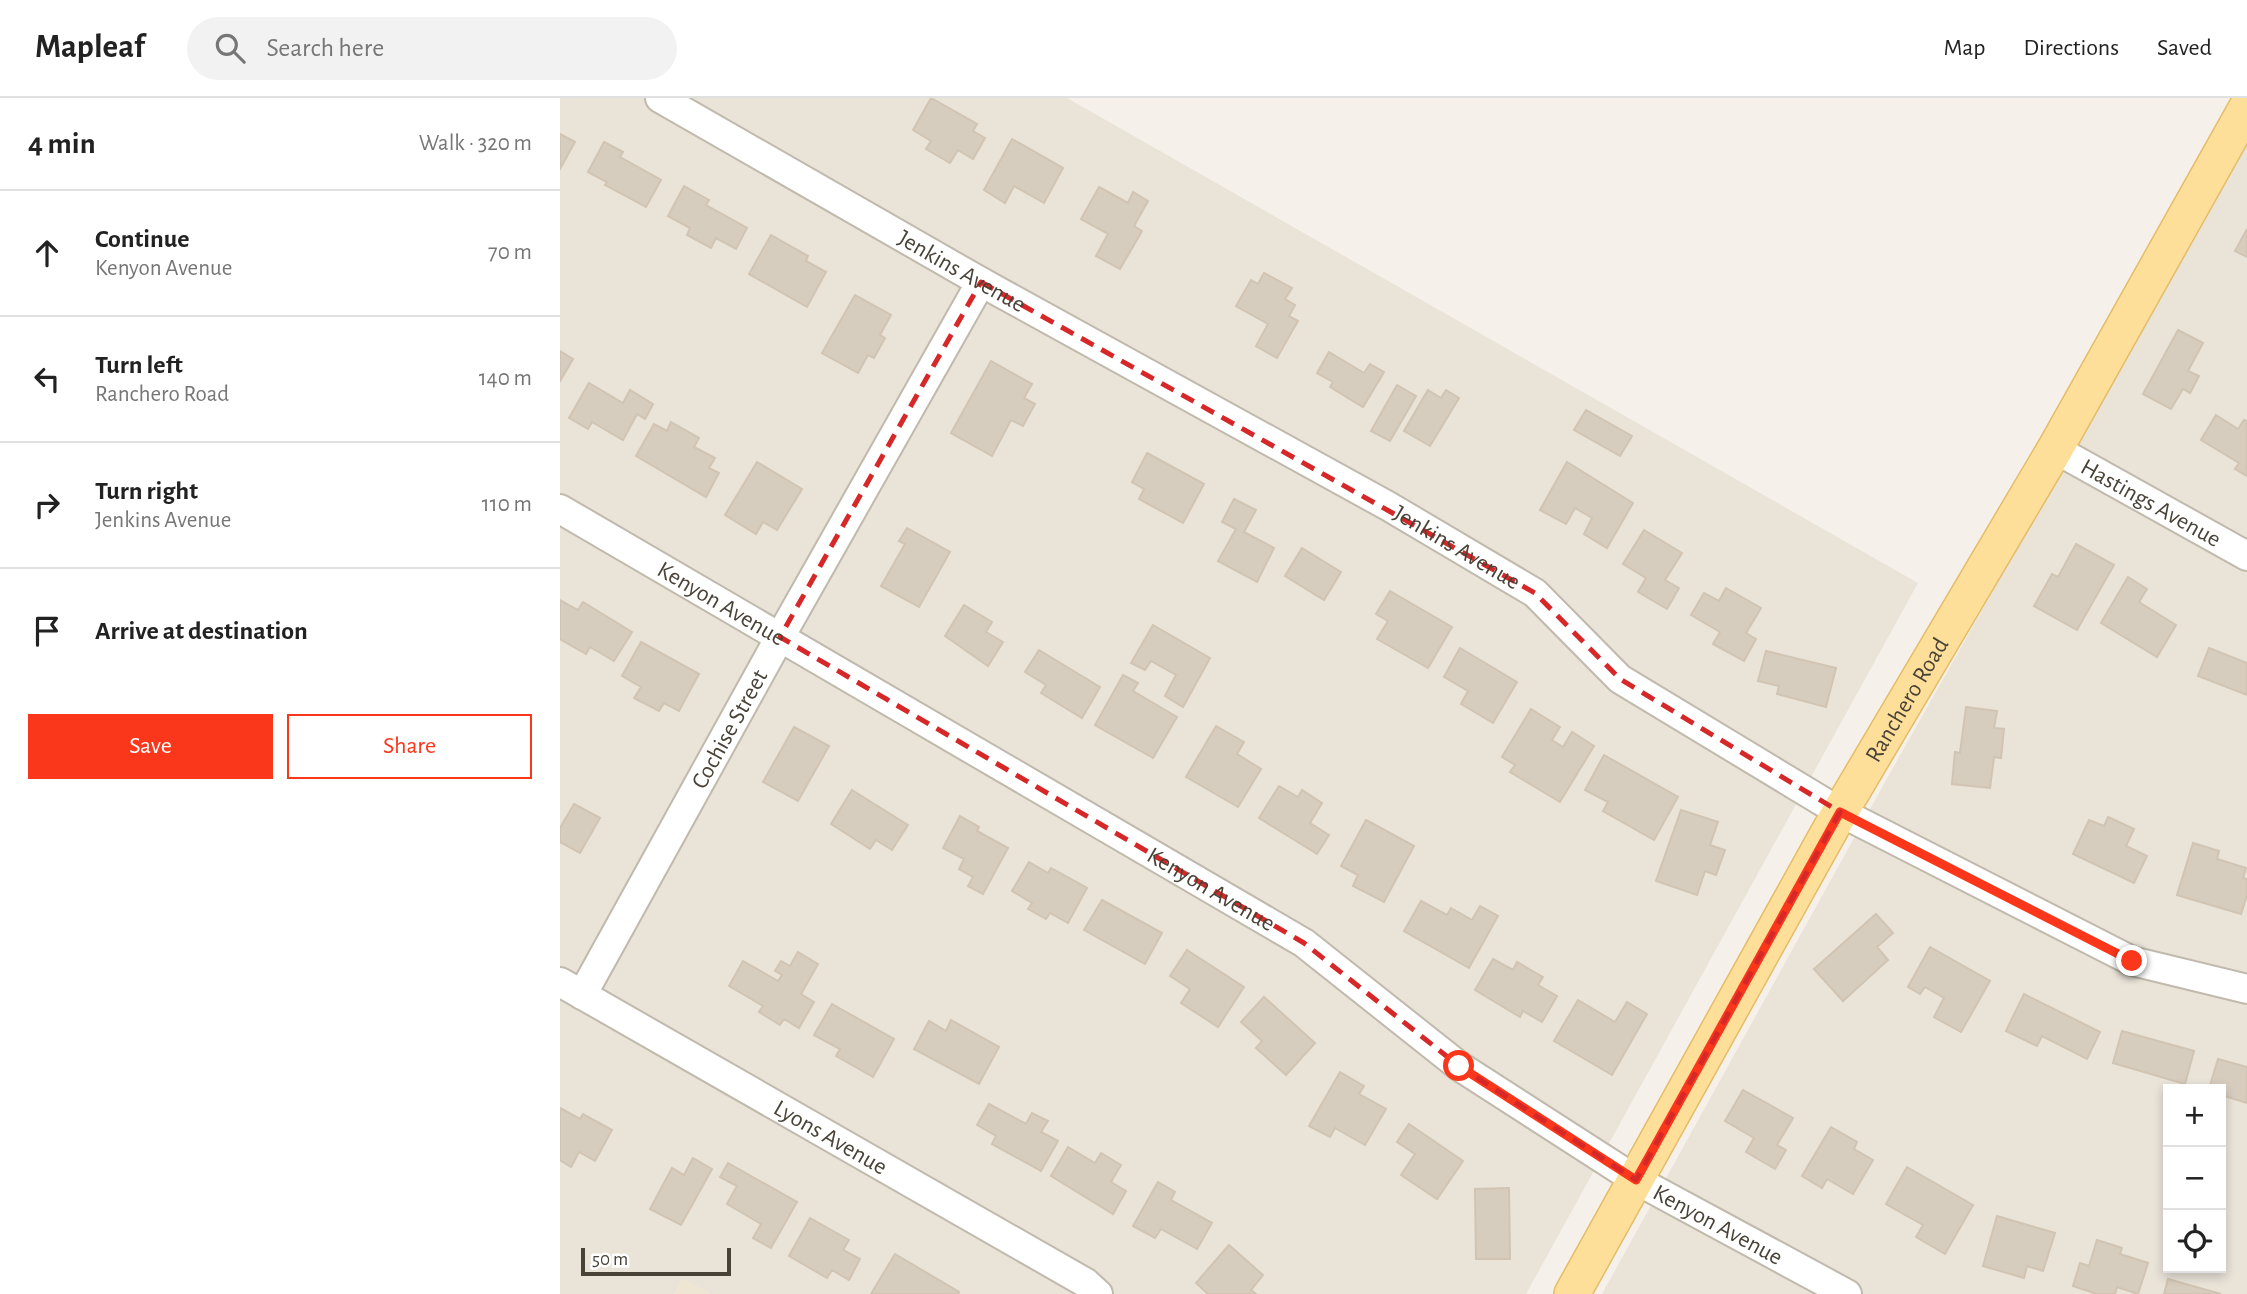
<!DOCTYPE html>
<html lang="en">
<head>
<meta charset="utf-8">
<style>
	body { margin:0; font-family:"Alegreya Sans",sans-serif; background:#f2f2f2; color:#222 }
	.controls { position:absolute; right:21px; bottom:21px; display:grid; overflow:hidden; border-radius:0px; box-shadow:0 4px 10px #0003 }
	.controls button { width:63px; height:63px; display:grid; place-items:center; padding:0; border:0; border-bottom:2px solid #e0e0e0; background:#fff; color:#222; font:35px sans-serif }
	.scale { position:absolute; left:21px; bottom:18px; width:150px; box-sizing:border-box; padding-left:7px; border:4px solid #494237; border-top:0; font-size:19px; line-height:24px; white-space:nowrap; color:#494237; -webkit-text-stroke:5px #fff; paint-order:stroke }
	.stop { position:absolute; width:21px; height:21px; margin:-16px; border:5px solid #fb371b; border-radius:50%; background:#fff }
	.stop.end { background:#fb371b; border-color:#fff; box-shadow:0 2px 7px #0008 }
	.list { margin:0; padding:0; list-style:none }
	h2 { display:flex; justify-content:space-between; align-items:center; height:91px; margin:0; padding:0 28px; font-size:30px }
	h2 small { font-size:23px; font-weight:400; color:#767676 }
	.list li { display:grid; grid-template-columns:46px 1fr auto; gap:21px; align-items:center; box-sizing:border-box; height:126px; padding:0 28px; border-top:2px solid #e0e0e0 }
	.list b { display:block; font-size:26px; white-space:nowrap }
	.list p { margin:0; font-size:23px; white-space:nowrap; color:#767676 }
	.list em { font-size:23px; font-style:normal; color:#767676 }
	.actions { display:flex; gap:14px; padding:21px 28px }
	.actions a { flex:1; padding:16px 0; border:2px solid #fb371b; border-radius:0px; text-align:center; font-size:24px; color:#fb371b }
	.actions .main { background:#fb371b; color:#fff }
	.icon { flex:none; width:38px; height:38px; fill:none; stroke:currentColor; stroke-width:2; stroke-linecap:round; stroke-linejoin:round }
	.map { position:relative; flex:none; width:1687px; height:1196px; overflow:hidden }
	header { display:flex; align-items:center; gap:42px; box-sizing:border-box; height:98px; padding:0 35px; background:#fff; border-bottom:2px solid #e0e0e0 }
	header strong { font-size:33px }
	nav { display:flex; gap:38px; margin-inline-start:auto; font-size:24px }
	.search { width:490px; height:63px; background:#f2f2f2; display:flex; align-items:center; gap:18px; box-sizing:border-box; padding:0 24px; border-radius:38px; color:#767676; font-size:26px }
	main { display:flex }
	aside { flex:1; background:#fff }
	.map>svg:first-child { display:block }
	.residential { fill:#e9e3d8; fill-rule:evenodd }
	.education { fill:#eee6d3 }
	.building { fill:#d7cdbf; stroke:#d1c4b2; stroke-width:2 }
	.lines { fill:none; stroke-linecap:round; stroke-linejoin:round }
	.minor-casing { stroke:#c0b9ac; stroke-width:32 }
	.major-casing { stroke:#e5bc68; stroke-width:38 }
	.minor { stroke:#fff; stroke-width:28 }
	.major { stroke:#fedf99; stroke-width:35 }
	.route { stroke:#fb371b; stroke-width:9 }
	.marked { fill:none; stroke:#d62828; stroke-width:5; stroke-dasharray:14 9; stroke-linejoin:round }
	.labels { text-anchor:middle; stroke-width:6; stroke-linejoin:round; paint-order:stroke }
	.street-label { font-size:24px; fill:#494237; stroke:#fff }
</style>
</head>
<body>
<header>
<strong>Mapleaf</strong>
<div class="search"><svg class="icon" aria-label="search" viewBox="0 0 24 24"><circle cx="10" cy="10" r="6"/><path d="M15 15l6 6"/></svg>Search here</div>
<nav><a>Map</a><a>Directions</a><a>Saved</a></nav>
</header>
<main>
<aside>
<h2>4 min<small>Walk · 320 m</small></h2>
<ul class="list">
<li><svg class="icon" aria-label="ahead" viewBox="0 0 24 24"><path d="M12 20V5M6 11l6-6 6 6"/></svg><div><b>Continue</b><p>Kenyon Avenue</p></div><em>70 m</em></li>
<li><svg class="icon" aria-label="left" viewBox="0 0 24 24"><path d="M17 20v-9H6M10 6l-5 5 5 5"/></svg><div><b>Turn left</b><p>Ranchero Road</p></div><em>140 m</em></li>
<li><svg class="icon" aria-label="right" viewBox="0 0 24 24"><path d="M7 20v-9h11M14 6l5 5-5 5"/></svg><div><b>Turn right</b><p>Jenkins Avenue</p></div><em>110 m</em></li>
<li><svg class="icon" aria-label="arrive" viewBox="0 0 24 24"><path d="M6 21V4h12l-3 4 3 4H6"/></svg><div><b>Arrive at destination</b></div></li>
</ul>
<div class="actions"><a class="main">Save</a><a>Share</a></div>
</aside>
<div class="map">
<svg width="1687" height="1196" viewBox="0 0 1687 1196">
	<rect width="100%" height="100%" fill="#f5f1ea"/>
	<!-- residential -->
	<g class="residential">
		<polygon points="0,0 507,0 1358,485 966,1196 150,1196 123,1181 114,1196 0,1196"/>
		<path d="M 1687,44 L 1687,1196 L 1042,1196 L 1330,675 ZM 1608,991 L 1661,991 L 1661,1170 L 1608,1170 Z"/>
	</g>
	<!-- education -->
	<polygon class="education" points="123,1181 150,1196 114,1196"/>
	<!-- building -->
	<g class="building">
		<polygon points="371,0 417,26 413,33 425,40 413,61 398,52 390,65 366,51 371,43 353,32"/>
		<polygon points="0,36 15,44 0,71"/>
		<polygon points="452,41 503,70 484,105 454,88 445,105 424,92"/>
		<polygon points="44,44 63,54 60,59 101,82 86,109 45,87 47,84 28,74"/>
		<polygon points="124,88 149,102 146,107 187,130 176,151 156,140 151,150 127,137 130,130 108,118"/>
		<polygon points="539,89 568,105 573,94 588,103 574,128 582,133 560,171 536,158 548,136 521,121"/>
		<polygon points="1687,131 1687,159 1675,153"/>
		<polygon points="211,137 248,158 246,163 266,174 247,209 189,176"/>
		<polygon points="704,175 732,190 725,201 735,207 729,218 738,223 717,260 696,248 708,226 676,208 691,182 698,186"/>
		<polygon points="295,197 331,217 320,237 325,240 314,260 308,257 298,275 262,255"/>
		<polygon points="1618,232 1643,245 1628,273 1639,278 1630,295 1623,291 1611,311 1583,296"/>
		<polygon points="0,253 13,261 0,283"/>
		<polygon points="769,254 804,275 810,266 824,274 803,309 770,289 773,284 757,275"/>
		<polygon points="431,263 472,286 464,300 475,306 463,328 451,322 432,358 391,335"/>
		<polygon points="29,285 63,305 70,292 93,306 85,321 77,316 63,342 32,324 28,331 9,320"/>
		<polygon points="837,287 856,298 830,343 811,333"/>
		<polygon points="868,292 881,300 886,292 899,300 870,348 844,333"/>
		<polygon points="1026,312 1072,338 1060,358 1014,332"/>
		<polygon points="1656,317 1678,331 1684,322 1687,323 1687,378 1675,371 1679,365 1641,342"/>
		<polygon points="111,324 139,340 134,349 155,360 149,370 159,375 146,399 76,358 94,326 107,333"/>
		<polygon points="587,355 644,386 623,425 579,401 584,391 572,384"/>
		<polygon points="197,364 242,391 217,432 203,424 196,436 165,417"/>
		<polygon points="1007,364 1073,405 1047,450 1024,436 1032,420 1015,410 1006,426 980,412"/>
		<polygon points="674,401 696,412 684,434 714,450 697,484 658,463 676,431 662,424"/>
		<polygon points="347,430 390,454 359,509 321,488 345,446 339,443"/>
		<polygon points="1084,432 1122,455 1105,482 1119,490 1107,511 1078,494 1086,480 1063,466"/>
		<polygon points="1516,446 1554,467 1517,532 1474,508 1492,476 1498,479"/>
		<polygon points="742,450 781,474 764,502 725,478"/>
		<polygon points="1568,479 1587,491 1579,504 1616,527 1597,559 1541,525"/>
		<polygon points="1166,490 1201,510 1186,535 1196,541 1184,563 1153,546 1160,534 1131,517 1144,495 1159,503"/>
		<polygon points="830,493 892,529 868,570 817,541 828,523 816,516"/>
		<polygon points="0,502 18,512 23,504 72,534 54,563 30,549 26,556 0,541"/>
		<polygon points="404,507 432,524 426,534 443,544 428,568 385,538"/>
		<polygon points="593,527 650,560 623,609 605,598 616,577 591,563 585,572 571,565"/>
		<polygon points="81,544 139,576 119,613 104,605 99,613 74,600 81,589 62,578"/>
		<polygon points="900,550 957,584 933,625 901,606 908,593 884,579"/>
		<polygon points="1649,550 1687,565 1687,597 1638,578"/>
		<polygon points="479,552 540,589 522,620 481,595 486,587 465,574"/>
		<polygon points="1206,553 1276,570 1266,609 1217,596 1219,588 1198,583"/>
		<polygon points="563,577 578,585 573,593 617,619 593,660 535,627"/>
		<polygon points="1406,609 1437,613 1434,630 1444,631 1441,660 1434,659 1430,690 1392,686 1395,654 1400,655"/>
		<polygon points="971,611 1000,629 992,642 1003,649 1012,634 1034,648 1000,704 950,674 955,667 942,659"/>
		<polygon points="656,628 684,644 677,656 701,671 678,709 626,679"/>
		<polygon points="234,629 269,648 238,703 203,684"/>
		<polygon points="1044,657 1118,699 1094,742 1043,713 1048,704 1025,692"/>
		<polygon points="719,688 738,699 742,692 762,705 750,725 769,737 757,756 699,720"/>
		<polygon points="292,692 348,727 332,752 316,742 310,751 271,726"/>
		<polygon points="14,706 40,720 20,755 0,744 0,730"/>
		<polygon points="1121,712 1158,724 1150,747 1165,752 1156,777 1145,773 1137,797 1096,783"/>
		<polygon points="400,718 419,729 417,733 448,750 423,796 408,788 413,779 399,771 404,761 383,750"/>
		<polygon points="1548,719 1574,731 1566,748 1587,758 1574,785 1513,756 1529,722 1544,728"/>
		<polygon points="806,722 854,748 824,804 793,788 798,777 781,768"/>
		<polygon points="1633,745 1659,753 1657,761 1686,770 1683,780 1687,781 1687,797 1681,816 1617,797"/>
		<polygon points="469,764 488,775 491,770 527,790 508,825 490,815 486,821 468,811 472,805 452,793"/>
		<polygon points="542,802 602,835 585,866 524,832"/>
		<polygon points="861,803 887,817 891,810 912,822 920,808 938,818 909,870 844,833"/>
		<polygon points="1316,816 1333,835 1317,849 1328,862 1283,903 1254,871"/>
		<polygon points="1370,849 1430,883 1401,934 1374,919 1384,900 1365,889 1360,896 1348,889"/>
		<polygon points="627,852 684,889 658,929 621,905 630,891 610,878"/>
		<polygon points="238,854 258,866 241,896 254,904 239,930 224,921 220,927 199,914 203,908 169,888 183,863 218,883 222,877 215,873 221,863 230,868"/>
		<polygon points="933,861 953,872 957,864 983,879 978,887 997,898 982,924 963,913 960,919 915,892"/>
		<polygon points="1464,896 1540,934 1527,961 1482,938 1477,948 1446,933"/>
		<polygon points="704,899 755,945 726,977 696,950 702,943 681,924"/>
		<polygon points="1018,902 1055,924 1067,904 1087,916 1052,977 994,943"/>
		<polygon points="272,906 334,941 313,979 276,958 280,951 254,937"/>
		<polygon points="391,922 439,949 419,986 354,951 369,923 386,933"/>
		<polygon points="1562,933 1634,953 1625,986 1553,965"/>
		<polygon points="1658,961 1687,969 1687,1005 1661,997 1661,991 1649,991"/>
		<polygon points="780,974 804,988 799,996 826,1011 805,1047 775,1030 770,1039 749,1028"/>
		<polygon points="1183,992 1233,1020 1217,1047 1226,1052 1215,1071 1186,1054 1194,1040 1165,1023"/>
		<polygon points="429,1006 466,1026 472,1015 488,1023 481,1034 498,1043 481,1073 432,1046 436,1038 417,1027"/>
		<polygon points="0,1010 20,1021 23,1016 52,1032 35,1063 19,1054 11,1069 0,1062"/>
		<polygon points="849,1026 903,1063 877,1101 841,1077 855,1056 837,1044"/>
		<polygon points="1271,1029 1297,1044 1294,1051 1313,1062 1293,1096 1267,1081 1262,1090 1242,1078"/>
		<polygon points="508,1049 535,1065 541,1055 561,1067 551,1084 566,1093 553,1116 491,1078"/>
		<polygon points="133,1060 152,1071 121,1127 90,1111 112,1070 124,1077"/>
		<polygon points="168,1065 237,1104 211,1150 193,1140 201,1126 167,1106 177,1088 160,1079"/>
		<polygon points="1347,1069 1413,1107 1385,1156 1356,1139 1363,1127 1326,1106"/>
		<polygon points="598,1084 615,1094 611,1102 652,1125 637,1151 601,1131 595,1140 573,1128"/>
		<polygon points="949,1090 950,1161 916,1161 915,1091"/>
		<polygon points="1437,1118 1495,1135 1483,1173 1467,1168 1464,1180 1423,1168"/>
		<polygon points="250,1120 289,1142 283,1152 300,1161 289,1182 272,1172 267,1180 229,1158"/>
		<polygon points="1537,1142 1562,1150 1560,1156 1588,1165 1578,1196 1557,1189 1555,1196 1537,1196 1513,1188 1520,1165 1529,1168"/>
		<polygon points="669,1147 703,1177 691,1192 696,1196 648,1196 636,1185"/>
		<polygon points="335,1156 399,1194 398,1196 311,1196"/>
		<polygon points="1608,1181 1661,1196 1604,1196"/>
	</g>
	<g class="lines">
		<!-- minor casing -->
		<g class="minor-casing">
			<g id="minor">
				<path id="s1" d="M 100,0 L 421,184 L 828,408 L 975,495 L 1060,581 L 1280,714 L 1572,863 L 1687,891"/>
				<path id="s2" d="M 1495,351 L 1687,458"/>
				<path id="s3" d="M 0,411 L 744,845 L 899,968 L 1076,1082 L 1287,1196"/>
				<path id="s4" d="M 0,884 L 526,1185 L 538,1196"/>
				<path id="s5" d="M 22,897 L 220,539 L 421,184"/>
			</g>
		</g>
		<!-- major casing -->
		<g class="major-casing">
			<g id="major">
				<path id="s6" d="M 1012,1196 L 1280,714 L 1495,351 L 1687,9"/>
			</g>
		</g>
		<!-- minor -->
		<use href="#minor" class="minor"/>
		<!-- major -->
		<use href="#major" class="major"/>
	</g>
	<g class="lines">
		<!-- route -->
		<polyline class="route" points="899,968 1076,1082 1280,714 1572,863"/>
	</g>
	<!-- marked area -->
	<path class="marked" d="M 421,184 L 975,495 L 1060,581 L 1280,714 L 1076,1082 L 899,968 L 744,845 L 220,539 Z"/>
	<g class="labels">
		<!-- street labels -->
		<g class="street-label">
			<text dy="8" stroke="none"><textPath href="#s1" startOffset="348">Jenkins Avenue</textPath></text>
			<text dy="8" stroke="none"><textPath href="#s2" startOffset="110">Hastings Avenue</textPath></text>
			<text dy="8" stroke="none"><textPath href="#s1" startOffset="915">Jenkins Avenue</textPath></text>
			<text dy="8" stroke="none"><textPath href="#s3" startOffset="187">Kenyon Avenue</textPath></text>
			<text dy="8" stroke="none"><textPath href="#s6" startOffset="682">Ranchero Road</textPath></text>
			<text dy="8" stroke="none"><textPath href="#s5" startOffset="304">Cochise Street</textPath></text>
			<text dy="8" stroke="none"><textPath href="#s3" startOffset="754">Kenyon Avenue</textPath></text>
			<text dy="8" stroke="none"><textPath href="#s4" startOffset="312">Lyons Avenue</textPath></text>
			<text dy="8" stroke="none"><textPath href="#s3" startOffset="1363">Kenyon Avenue</textPath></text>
		</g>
	</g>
</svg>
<div class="controls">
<button>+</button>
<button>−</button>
<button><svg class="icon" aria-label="locate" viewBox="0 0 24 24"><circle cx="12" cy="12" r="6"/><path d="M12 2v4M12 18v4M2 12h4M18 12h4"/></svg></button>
</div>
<div class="scale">50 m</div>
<div class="stop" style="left:899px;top:968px"></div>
<div class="stop end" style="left:1572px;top:863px"></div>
</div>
</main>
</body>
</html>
